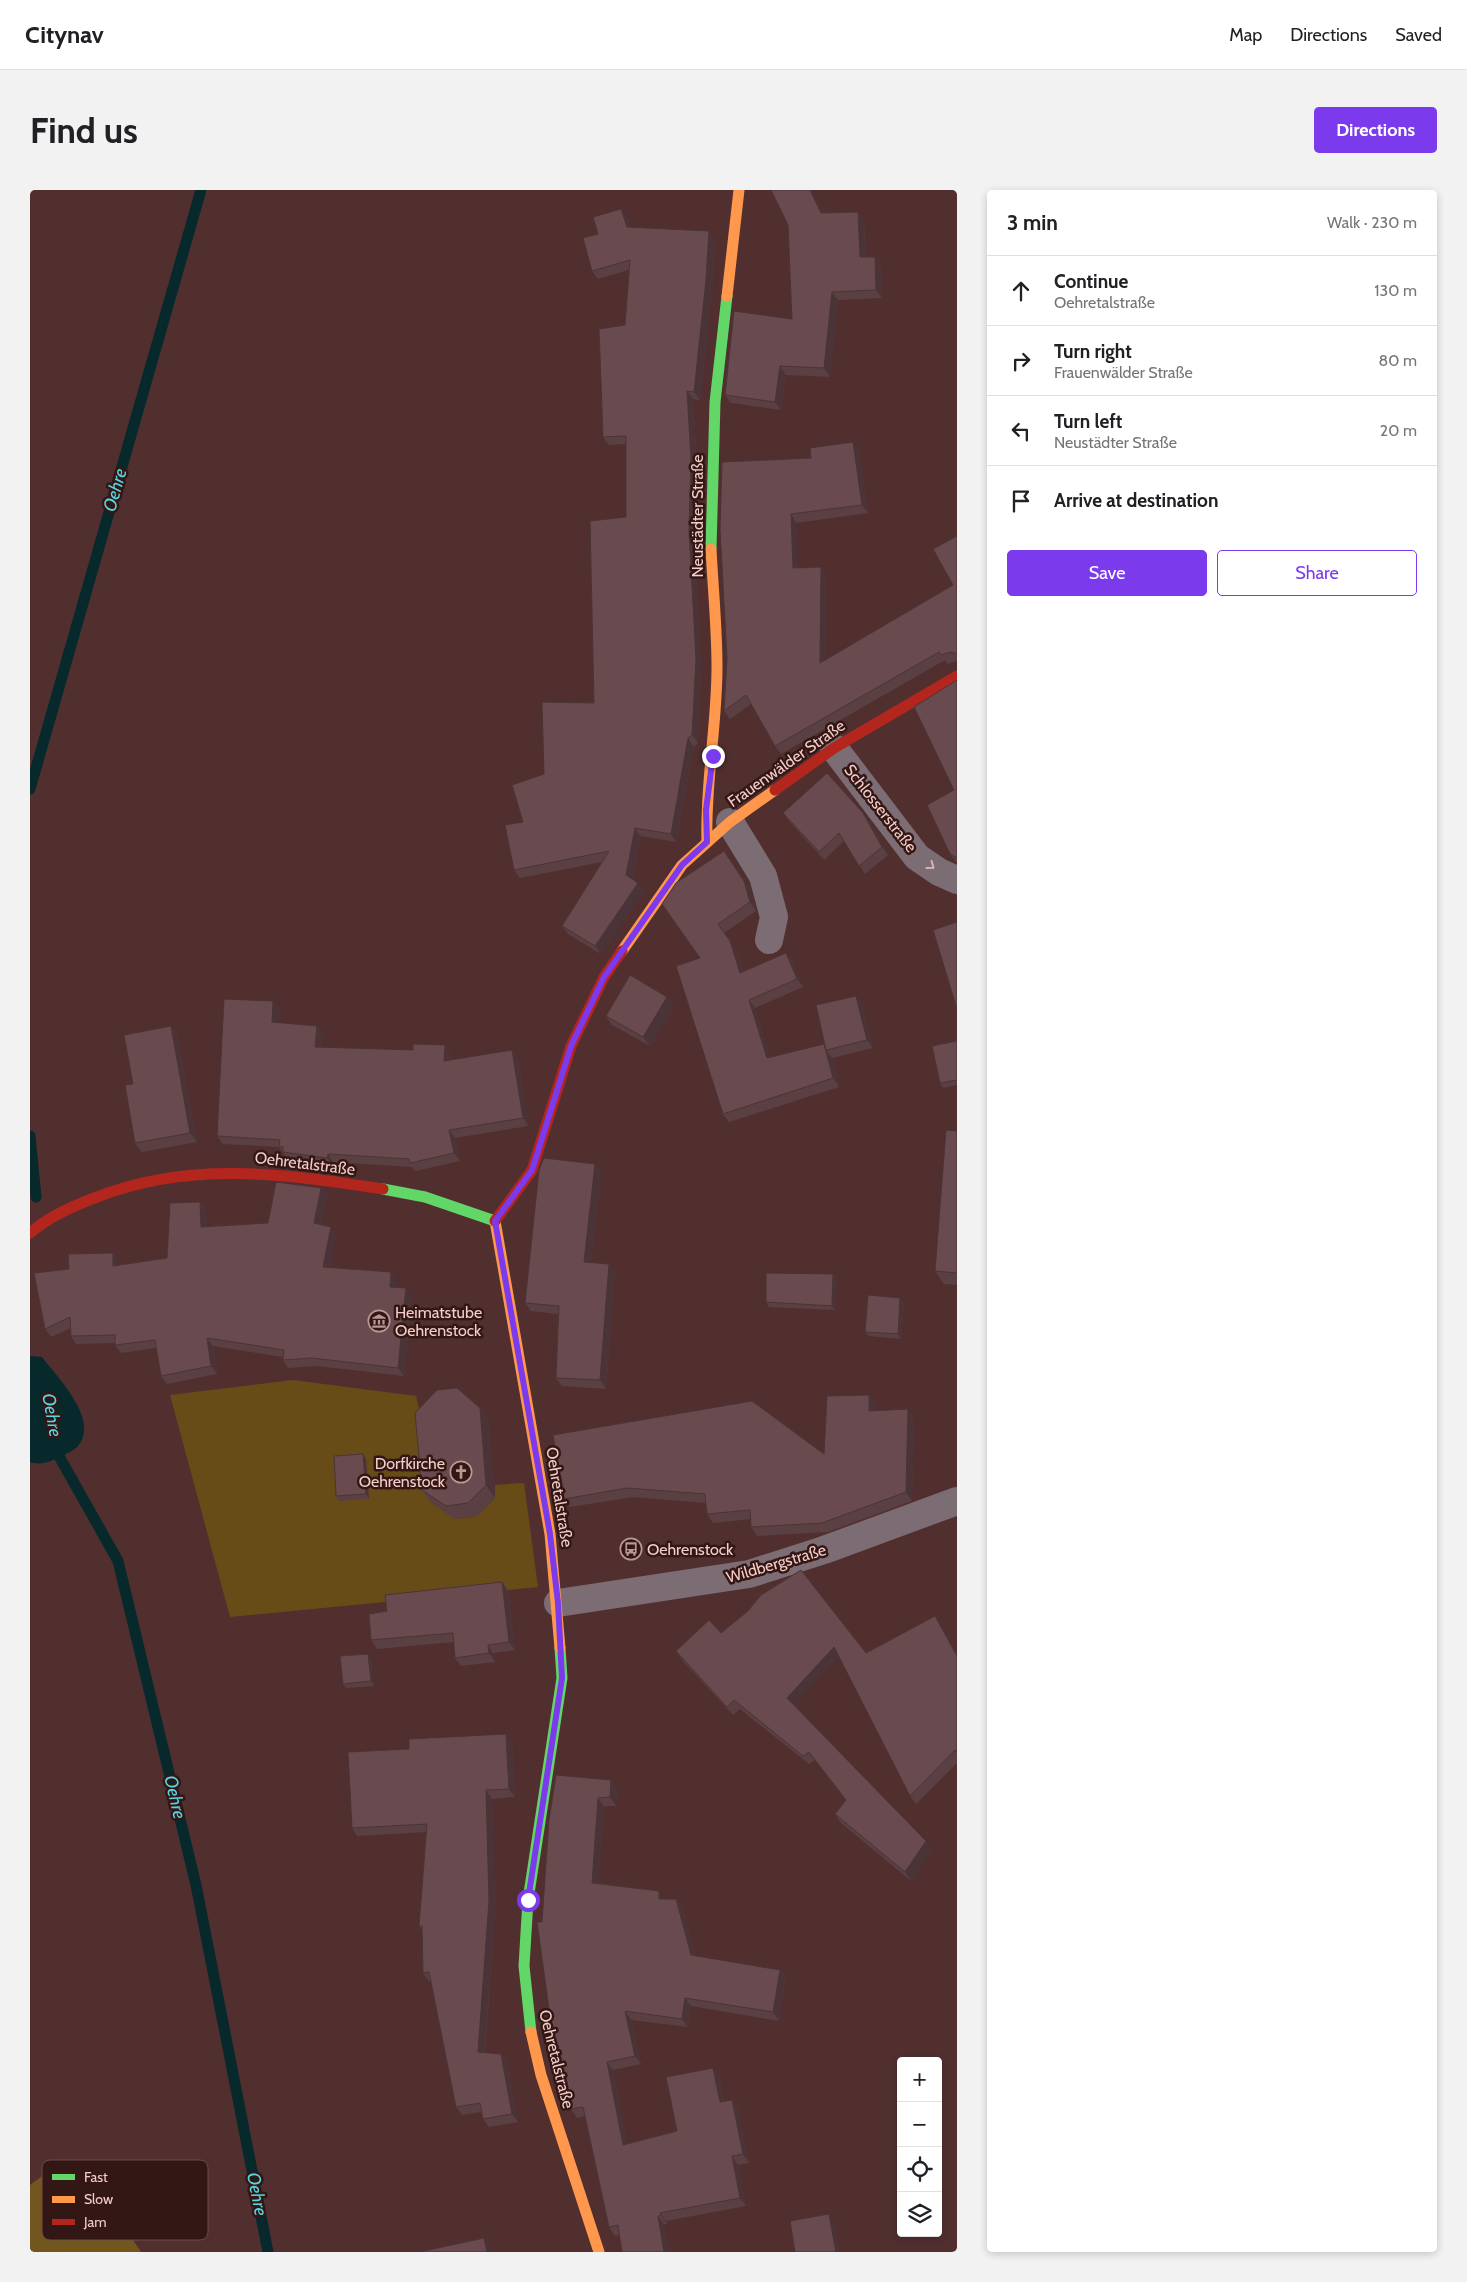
<!DOCTYPE html>
<html lang="en">
<head>
<meta charset="utf-8">
<style>
	body { margin:0; font-family:Cabin,sans-serif; background:#f2f2f2; color:#202124 }
	.controls { position:absolute; right:15px; bottom:15px; display:grid; overflow:hidden; border-radius:5px; box-shadow:0 2px 8px #0003 }
	.controls button { width:45px; height:45px; display:grid; place-items:center; padding:0; border:0; border-bottom:1px solid #e0e0e0; background:#fff; color:#202124; font:25px sans-serif }
	.stop { position:absolute; width:15px; height:15px; margin:-11px; border:4px solid #7c3aed; border-radius:50%; background:#fff }
	.stop.end { background:#7c3aed; border-color:#fff; box-shadow:0 1px 5px #0008 }
	.list { margin:0; padding:0; list-style:none }
	h2 { display:flex; justify-content:space-between; align-items:center; height:65px; margin:0; padding:0 20px; font-size:21px }
	h2 small { font-size:16px; font-weight:400; color:#757577 }
	.list li { display:grid; grid-template-columns:32px 1fr auto; gap:15px; align-items:center; box-sizing:border-box; height:70px; padding:0 20px; border-top:1px solid #e0e0e0 }
	.list b { display:block; font-size:19px; white-space:nowrap }
	.list p { margin:0; font-size:16px; white-space:nowrap; color:#757577 }
	.list em { font-size:16px; font-style:normal; color:#757577 }
	.actions { display:flex; gap:10px; padding:15px 20px }
	.actions a { flex:1; padding:11px 0; border:1px solid #7c3aed; border-radius:5px; text-align:center; font-size:18px; color:#7c3aed }
	.actions .main { background:#7c3aed; color:#fff }
	.icon { flex:none; width:28px; height:28px; fill:none; stroke:currentColor; stroke-width:2; stroke-linecap:round; stroke-linejoin:round }
	.map { position:relative; flex:none; width:927px; height:2062px; overflow:hidden; border-radius:5px }
	header { display:flex; align-items:center; gap:30px; box-sizing:border-box; height:70px; padding:0 25px; background:#fff; border-bottom:1px solid #e0e0e0 }
	header strong { font-size:24px }
	nav { display:flex; gap:28px; margin-inline-start:auto; font-size:18px }
	.intro { display:flex; align-items:center; justify-content:space-between; box-sizing:border-box; height:120px; padding:0 30px }
	h1 { margin:0; font-size:35px }
	.button { padding:12px 22px; border-radius:5px; background:#7c3aed; color:#fff; font-size:18px; font-weight:700 }
	main { display:flex; gap:30px; padding:0 30px }
	aside { flex:1; background:#fff; border-radius:5px; box-shadow:0 2px 8px #0003 }
	.map>svg:first-child { display:block }
	.green { fill:#674c18 }
	.forest { fill:#72561d }
	.water { fill:#07292c }
	.lines { fill:none; stroke-linecap:round; stroke-linejoin:round }
	.stream { stroke:#07292c; stroke-width:11 }
	.street { stroke:#7c6c73; stroke-width:28 }
	.fast { stroke:#63d668; stroke-width:11 }
	.slow { stroke:#ff974d; stroke-width:11 }
	.jam { stroke:#b3261e; stroke-width:11 }
	.wall { fill:#5a4043 }
	.shaded-wall { fill:#4a3437 }
	.building { fill:#694a4e; stroke:#4a3437 }
	.oneway { stroke:#d7b5b4 }
	.route { stroke:#7c3aed; stroke-width:6 }
	.labels { text-anchor:middle; stroke-width:5; stroke-linejoin:round; paint-order:stroke }
	.street-label { font-size:16px; fill:#f5cdc9; stroke:#331715 }
	.poi-label { font-size:16px; fill:#f5cdc9; stroke:#331715; text-anchor:start }
	.water-label { font-size:18px; font-style:italic; fill:#57d6e3; stroke:#331715 }
	.key { fill:#331715; stroke:#6d4e4b; stroke-width:1 }
	.key-label { font-size:14px; fill:#f5cdc9 }
</style>
</head>
<body>
<header>
<strong>Citynav</strong>
<nav><a>Map</a><a>Directions</a><a>Saved</a></nav>
</header>
<div class="intro"><h1>Find us</h1><a class="button">Directions</a></div>
<main>
<div class="map">
<svg width="927" height="2062" viewBox="0 0 927 2062">
	<rect width="100%" height="100%" fill="#512f2f"/>
	<!-- green -->
	<polygon class="green" points="263,1190 386,1206 393,1236 425,1329 447,1326 465,1308 465,1295 494,1293 508,1397 200,1427 140,1205"/>
	<!-- forest -->
	<polygon class="forest" points="30,1973 76,2010 111,2062 0,2062 0,1995"/>
	<!-- water -->
	<path class="water" d="M 0,1166 L 12,1167 C 28,1188 70,1230 48,1256 C 45,1260 37,1263 32,1266 C 23,1271 10,1276 0,1272 Z"/>
	<g class="lines">
		<!-- stream -->
		<g class="stream">
			<polyline points="0,599 171,0"/>
			<polyline points="0,946 6,1007"/>
			<polyline points="27,1252 30,1268 88,1371 166,1695 238,2062"/>
		</g>
		<!-- street -->
		<g class="street">
			<polyline points="804,558 887,667 909,682 927,690"/>
			<polyline points="700,632 733,686 744,727 739,750"/>
			<polyline points="528,1413 719,1384 794,1360 927,1311"/>
		</g>
		<!-- fast -->
		<g class="fast">
			<polyline points="681,359 685,212 697,106"/>
			<polyline points="353,999 395,1007 465,1031"/>
			<polyline points="501,1842 494,1776 498,1710 532,1488 530,1458"/>
		</g>
		<!-- slow -->
		<g class="slow">
			<polyline points="697,106 709,0"/>
			<path d="M 677,652 C 675,594 687,536 687,477 C 687,438 683,398 681,359"/>
			<polyline points="592,761 652,675 700,632 745,600"/>
			<polyline points="465,1031 520,1344 530,1458"/>
			<polyline points="501,1842 511,1885 569,2062"/>
		</g>
		<!-- jam -->
		<g class="jam">
			<polyline points="745,600 804,558 927,486"/>
			<polyline points="465,1031 502,980 541,856 574,787 592,761"/>
			<path d="M 0,1043 C 20,1026 43,1016 67,1007 C 161,970 255,984 353,999"/>
		</g>
	</g>
	<!-- wall -->
	<g class="wall">
		<polygon points="741,0 782,0 793,23 828,22 834,30 836,67 845,67 851,75 852,108 808,110 800,187 756,185 751,220 701,213 695,205 762,129 758,35"/>
		<polygon points="597,27 600,37 679,41 685,49 682,99 670,210 663,209 667,276 664,349 671,477 668,553 664,557 646,652 610,646 603,689 614,701 571,764 538,744 532,736 572,672 490,688 484,680 493,632 514,584 564,513 596,327 596,254 579,255 573,247 595,135 599,80 568,89 562,81 568,44"/>
		<polygon points="829,261 838,323 766,333 768,378 796,386 796,470 923,395 927,346 927,471 917,474 915,470 751,564 745,556 721,514 700,529 694,521 697,468 781,268"/>
		<polygon points="927,490 927,673 920,664 924,600"/>
		<polygon points="753,623 839,631 858,665 835,684 814,651 794,670 759,631"/>
		<polygon points="720,699 726,721 694,743 706,760 713,781 756,763 762,771 773,797 725,818 740,867 794,854 832,814 843,858 802,868 809,897 699,932 693,924 670,768 632,714"/>
		<polygon points="637,807 644,816 620,856 582,835 576,826"/>
		<polygon points="243,811 249,819 248,833 287,836 293,844 291,858 383,860 415,855 420,863 420,870 482,860 488,868 498,936 425,948 430,971 385,981 382,977 303,972 303,975 258,970 249,957 193,954 187,946"/>
		<polygon points="141,836 147,845 167,952 112,962 105,953 103,894"/>
		<polygon points="927,851 927,895 913,898 910,893"/>
		<polygon points="927,941 927,1095 914,1094 905,1081"/>
		<polygon points="571,982 561,1072 579,1074 585,1082 576,1199 532,1196 526,1188 528,1124 501,1121 495,1113"/>
		<polygon points="291,998 297,1006 291,1035 306,1045 300,1077 367,1090 366,1097 382,1106 374,1186 287,1176 258,1178 253,1170 253,1167 183,1156 187,1184 137,1194 131,1186 126,1158 91,1163 85,1155 85,1153 46,1154 41,1146 41,1138 21,1147 15,1139 39,1079 83,1063 88,1071 88,1075 137,1068 170,1012 176,1020 176,1036 238,1033"/>
		<polygon points="803,1084 807,1088 805,1120 739,1117 736,1112"/>
		<polygon points="874,1112 871,1149 839,1146 835,1142"/>
		<polygon points="839,1205 845,1213 845,1221 884,1228 882,1311 798,1342 727,1346 721,1337 721,1329 683,1333 677,1324 676,1313 603,1307 540,1317 534,1309 794,1264"/>
		<polygon points="450,1218 458,1231 465,1308 447,1326 425,1329 401,1313 392,1300"/>
		<polygon points="333,1264 336,1269 339,1309 309,1311 306,1306"/>
		<polygon points="472,1392 478,1401 485,1460 463,1463 465,1472 431,1476 425,1468 424,1452 347,1459 341,1450 357,1421"/>
		<polygon points="911,1435 927,1464 927,1573 886,1614 880,1606 809,1466 764,1515 896,1651 902,1659 881,1691 811,1633 805,1624 816,1610 785,1570 779,1574 710,1519 703,1525 652,1470 646,1461 691,1443 836,1463"/>
		<polygon points="338,1464 341,1468 344,1496 316,1498 313,1494"/>
		<polygon points="482,1552 485,1607 462,1609 465,1719 455,1863 471,1864 477,1872 488,1932 459,1937 453,1929 451,1922 432,1925 426,1917 401,1791 399,1791 393,1783 392,1740 389,1736 396,1642 327,1646 322,1638 379,1559"/>
		<polygon points="581,1590 587,1599 586,1616 574,1616 568,1693 629,1701 634,1709 646,1709 652,1717 665,1766 750,1780 756,1788 749,1831 661,1816 658,1837 601,1830 611,1874 583,1880 597,1954 647,1941 689,1887 694,1912 702,1910 708,1918 719,1973 708,1975 716,2016 636,2031 637,2034 634,2034 639,2062 592,2062 589,2045 585,2046 579,2037 555,1926 547,1928 541,1919 529,1862 524,1855 512,1732 519,1630"/>
	</g>
	<!-- shaded-wall -->
	<g class="shaded-wall">
		<polygon points="780,0 782,0 797,32 791,23"/>
		<polygon points="591,19 597,27 603,45 597,37"/>
		<polygon points="828,22 834,30 836,76 830,67"/>
		<polygon points="679,41 685,49 682,99 670,210 664,202"/>
		<polygon points="845,67 851,75 852,108 846,100"/>
		<polygon points="802,102 808,110 800,187 794,178"/>
		<polygon points="750,176 756,185 751,220 745,212"/>
		<polygon points="657,201 663,209 667,276 664,349 671,477 668,553 662,545"/>
		<polygon points="823,252 829,261 838,323 832,315"/>
		<polygon points="761,324 766,333 769,386 763,378"/>
		<polygon points="791,377 796,386 796,482 790,473"/>
		<polygon points="658,548 664,557 646,652 641,644"/>
		<polygon points="833,623 839,631 858,665 852,657"/>
		<polygon points="605,638 610,646 602,693 596,685"/>
		<polygon points="694,661 720,699 726,721 720,712"/>
		<polygon points="608,693 614,701 571,764 565,756"/>
		<polygon points="700,751 706,760 716,791 710,783"/>
		<polygon points="756,763 762,771 773,797 767,789"/>
		<polygon points="826,806 832,814 843,858 837,850"/>
		<polygon points="637,807 644,816 620,856 613,847"/>
		<polygon points="719,810 725,818 743,877 737,868"/>
		<polygon points="243,811 249,819 248,840 242,832"/>
		<polygon points="141,836 147,845 167,952 160,943"/>
		<polygon points="287,836 293,844 291,865 285,857"/>
		<polygon points="415,855 420,863 419,878 414,871"/>
		<polygon points="482,860 488,868 498,936 493,928"/>
		<polygon points="796,860 802,868 809,897 803,888"/>
		<polygon points="419,940 425,948 430,971 424,963"/>
		<polygon points="298,964 303,972 303,975 297,968"/>
		<polygon points="565,974 571,982 560,1080 554,1072"/>
		<polygon points="291,998 297,1006 290,1041 284,1033"/>
		<polygon points="170,1012 176,1020 176,1045 171,1037"/>
		<polygon points="301,1037 306,1045 299,1085 293,1077"/>
		<polygon points="83,1063 88,1071 89,1084 83,1076"/>
		<polygon points="579,1074 585,1082 576,1199 570,1190"/>
		<polygon points="361,1082 367,1090 365,1105 360,1097"/>
		<polygon points="803,1084 807,1088 805,1120 802,1116"/>
		<polygon points="376,1098 382,1106 374,1186 368,1178"/>
		<polygon points="870,1108 874,1112 871,1149 868,1144"/>
		<polygon points="177,1148 183,1156 187,1184 181,1176"/>
		<polygon points="839,1205 845,1213 845,1230 839,1221"/>
		<polygon points="450,1218 458,1231 465,1308 456,1295"/>
		<polygon points="878,1219 884,1228 882,1311 876,1302"/>
		<polygon points="333,1264 336,1269 339,1309 336,1304"/>
		<polygon points="472,1392 478,1401 485,1460 479,1452"/>
		<polygon points="905,1426 911,1435 927,1464 927,1466"/>
		<polygon points="458,1455 463,1463 465,1472 459,1463"/>
		<polygon points="804,1457 810,1465 763,1517 757,1508"/>
		<polygon points="338,1464 341,1468 344,1496 341,1491"/>
		<polygon points="476,1544 482,1552 485,1607 479,1599"/>
		<polygon points="581,1590 587,1599 586,1616 580,1607"/>
		<polygon points="456,1600 462,1609 465,1719 454,1870 448,1862"/>
		<polygon points="568,1608 574,1616 568,1701 562,1693"/>
		<polygon points="896,1651 902,1659 881,1691 875,1682"/>
		<polygon points="629,1701 635,1710 629,1709"/>
		<polygon points="646,1709 652,1717 667,1774 661,1765"/>
		<polygon points="750,1780 756,1788 749,1831 743,1822"/>
		<polygon points="655,1808 661,1816 658,1837 652,1829"/>
		<polygon points="595,1821 601,1830 611,1874 605,1866"/>
		<polygon points="471,1864 477,1872 488,1932 482,1924"/>
		<polygon points="577,1872 583,1880 599,1964 593,1955"/>
		<polygon points="683,1878 689,1887 695,1921 690,1912"/>
		<polygon points="702,1910 708,1918 719,1973 713,1964"/>
		<polygon points="702,1966 708,1975 716,2016 710,2008"/>
		<polygon points="630,2023 636,2031 637,2034 631,2025"/>
		<polygon points="799,2024 805,2033 810,2062 806,2062"/>
		<polygon points="628,2026 634,2034 639,2062 634,2062"/>
		<polygon points="454,2048 460,2056 461,2062 457,2062"/>
	</g>
	<!-- building -->
	<g class="building">
		<polygon points="741,0 780,0 791,23 828,22 830,67 845,67 846,100 802,102 794,178 750,176 745,212 695,205 704,121 762,129 758,35"/>
		<polygon points="591,19 597,37 679,41 676,90 664,202 657,201 661,268 659,341 666,469 662,545 658,548 641,644 605,638 596,685 608,693 565,756 532,736 579,661 484,680 475,635 493,632 482,595 514,584 512,512 564,513 560,331 596,327 596,246 573,247 569,139 595,135 600,70 562,81 553,48 568,44 563,27"/>
		<polygon points="823,252 832,315 761,324 763,378 791,377 790,473 923,395 903,359 927,346 927,464 921,462 911,465 909,462 745,556 716,505 694,521 697,468 690,339 692,272 781,268 780,258"/>
		<polygon points="927,490 927,668 920,664 897,615 924,600 884,517"/>
		<polygon points="797,583 833,623 852,657 829,676 809,643 789,662 753,623"/>
		<polygon points="694,661 714,691 720,712 688,734 700,751 710,783 756,763 767,789 719,810 737,868 794,854 803,888 693,924 646,776 670,768 632,714 646,693"/>
		<polygon points="927,732 927,819 903,740"/>
		<polygon points="600,785 637,807 613,847 576,826"/>
		<polygon points="826,806 837,850 796,860 786,815"/>
		<polygon points="194,809 243,811 242,832 287,836 285,857 383,860 383,854 415,855 414,871 482,860 493,928 419,940 424,963 380,973 379,969 298,964 297,968 253,962 253,957 249,956 250,950 187,946"/>
		<polygon points="141,836 160,943 105,953 95,895 103,894 94,845"/>
		<polygon points="927,851 927,890 910,893 902,856"/>
		<polygon points="916,940 927,941 927,1083 905,1081"/>
		<polygon points="514,968 565,974 554,1072 579,1074 570,1190 526,1188 529,1116 495,1113 509,980"/>
		<polygon points="246,992 291,998 284,1033 301,1037 293,1077 361,1082 360,1097 376,1098 368,1178 282,1168 253,1170 254,1160 177,1148 181,1176 131,1186 125,1150 85,1155 85,1145 41,1146 40,1127 15,1139 4,1083 39,1079 38,1064 83,1063 83,1076 137,1068 140,1013 170,1012 171,1037 238,1033"/>
		<polygon points="736,1083 803,1084 802,1116 736,1112"/>
		<polygon points="838,1105 870,1108 868,1144 835,1142"/>
		<polygon points="427,1198 450,1218 456,1295 438,1313 416,1316 392,1300 385,1223 407,1200"/>
		<polygon points="839,1205 839,1221 878,1219 876,1302 792,1333 721,1337 720,1320 677,1324 675,1304 597,1298 534,1309 523,1245 722,1211 794,1264 797,1206"/>
		<polygon points="333,1264 336,1304 306,1306 304,1266"/>
		<polygon points="771,1380 836,1463 905,1426 927,1466 927,1561 925,1560 880,1606 804,1457 757,1508 896,1651 875,1682 805,1624 816,1610 779,1562 773,1566 704,1510 697,1517 646,1461 679,1430 691,1443 718,1421 731,1405"/>
		<polygon points="472,1392 479,1452 458,1455 459,1463 425,1468 423,1443 341,1450 339,1424 357,1421 355,1405"/>
		<polygon points="338,1464 341,1491 313,1494 310,1466"/>
		<polygon points="476,1544 479,1599 456,1600 459,1711 448,1862 471,1864 482,1924 453,1929 450,1913 426,1917 399,1782 393,1783 392,1736 389,1736 397,1634 322,1638 318,1562 379,1559 379,1549"/>
		<polygon points="526,1585 581,1590 580,1607 568,1608 562,1693 629,1701 629,1709 646,1709 661,1765 750,1780 743,1822 655,1808 652,1829 595,1821 605,1866 577,1872 593,1955 647,1941 636,1887 683,1878 690,1912 702,1910 713,1964 702,1966 710,2008 630,2023 631,2025 628,2026 634,2062 592,2062 588,2035 579,2037 553,1917 541,1919 528,1855 524,1855 507,1732 512,1732 519,1630"/>
		<polygon points="799,2024 806,2062 765,2062 760,2031"/>
		<polygon points="454,2048 457,2062 389,2062"/>
	</g>
	<!-- one-way arrows -->
	<defs><path id="oneway-chevron" d="M-2-3.5L2.5 0L-2 3.5" fill="none" stroke-width="1.6" stroke-linecap="round" stroke-linejoin="round" transform="scale(1.25)"/></defs>
	<use class="oneway" href="#oneway-chevron" transform="translate(901 676) rotate(36)"/>
	<g class="lines">
		<!-- route -->
		<polyline class="route" points="498,1710 532,1488 528,1413 520,1344 465,1031 502,980 541,856 574,787 652,675 677,652 676,620 683,566"/>
	</g>
	<!-- icons -->
	<defs>
		<g id="museum-ring" transform="scale(1.125)"><circle r="9.5" fill="#331715" stroke="#bc9693" stroke-width="1.5"/><path d="M0-6L6-3V-2H-6V-3ZM-5-1h2V3h-2ZM-1-1h2V3h-2ZM3-1h2V3H3ZM-6 4H6V6H-6Z" fill="#bc9693"/></g>
		<g id="church-ring" transform="scale(1.125)"><circle r="9.5" fill="#331715" stroke="#bc9693" stroke-width="1.5"/><path d="M-1.2-6h2.4v3.5h3.3v2.4h-3.3V6h-2.4V-.1h-3.3v-2.4h3.3Z" fill="#bc9693"/></g>
		<g id="bus-ring" transform="scale(1.125)"><circle r="9.5" fill="#331715" stroke="#bc9693" stroke-width="1.5"/><path d="M-5-6H5V4H4V6H2V4H-2V6H-4V4H-5ZM-3.5-4V0h7V-4ZM-3.5 1.2v1.5H-2V1.2ZM2 1.2v1.5H3.5V1.2Z" fill="#bc9693"/></g>
	</defs>
	<g fill-rule="evenodd">
		<use href="#museum-ring" x="349" y="1131"/>
		<use href="#church-ring" x="431" y="1282"/>
		<use href="#bus-ring" x="601" y="1359"/>
	</g>
	<g class="labels">
		<!-- street labels -->
		<g class="street-label">
			<text transform="translate(667 326) rotate(-90)" y="6">Neustädter Straße</text>
			<text transform="translate(756 573) rotate(-35)" y="6">Frauenwälder Straße</text>
			<text transform="translate(851 618) rotate(52)" y="6">Schlosserstraße</text>
			<text transform="translate(275 973) rotate(7)" y="6">Oehretalstraße</text>
			<text transform="translate(530 1307) rotate(81)" y="6">Oehretalstraße</text>
			<text transform="translate(746 1373) rotate(-16)" y="6">Wildbergstraße</text>
			<text transform="translate(527 1869) rotate(76)" y="6">Oehretalstraße</text>
		</g>
		<!-- poi labels -->
		<g class="poi-label">
			<text x="365" y="1128">Heimatstube<tspan x="365" dy="18">Oehrenstock</tspan></text>
			<text x="415" y="1279" text-anchor="end">Dorfkirche<tspan x="415" dy="18">Oehrenstock</tspan></text>
			<text x="617" y="1365">Oehrenstock</text>
		</g>
		<!-- water labels -->
		<g class="water-label">
			<text transform="translate(85 300) rotate(-74)" y="6">Oehre</text>
			<text transform="translate(22 1225) rotate(80)" y="6">Oehre</text>
			<text transform="translate(145 1607) rotate(77)" y="6">Oehre</text>
			<text transform="translate(227 2004) rotate(79)" y="6">Oehre</text>
		</g>
	</g>
	<!-- legend -->
	<rect x="12" y="1970" width="166" height="80" rx="8" class="key"/>
	<rect x="22" y="1984" width="23" height="6" fill="#63d668"/>
	<rect x="22" y="2006" width="23" height="7" fill="#ff974d"/>
	<rect x="22" y="2029" width="23" height="6" fill="#b3261e"/>
	<g class="key-label">
		<text x="54" y="1992">Fast</text>
		<text x="54" y="2014">Slow</text>
		<text x="54" y="2037">Jam</text>
	</g>
</svg>
<div class="controls">
<button>+</button>
<button>−</button>
<button><svg class="icon" aria-label="locate" viewBox="0 0 24 24"><circle cx="12" cy="12" r="6"/><path d="M12 2v4M12 18v4M2 12h4M18 12h4"/></svg></button>
<button><svg class="icon" aria-label="layers" viewBox="0 0 24 24"><path d="M12 4l9 5-9 5-9-5zM3 14l9 5 9-5"/></svg></button>
</div>
<div class="stop" style="left:498px;top:1710px"></div>
<div class="stop end" style="left:683px;top:566px"></div>
</div>
<aside>
<h2>3 min<small>Walk · 230 m</small></h2>
<ul class="list">
<li><svg class="icon" aria-label="ahead" viewBox="0 0 24 24"><path d="M12 20V5M6 11l6-6 6 6"/></svg><div><b>Continue</b><p>Oehretalstraße</p></div><em>130 m</em></li>
<li><svg class="icon" aria-label="right" viewBox="0 0 24 24"><path d="M7 20v-9h11M14 6l5 5-5 5"/></svg><div><b>Turn right</b><p>Frauenwälder Straße</p></div><em>80 m</em></li>
<li><svg class="icon" aria-label="left" viewBox="0 0 24 24"><path d="M17 20v-9H6M10 6l-5 5 5 5"/></svg><div><b>Turn left</b><p>Neustädter Straße</p></div><em>20 m</em></li>
<li><svg class="icon" aria-label="arrive" viewBox="0 0 24 24"><path d="M6 21V4h12l-3 4 3 4H6"/></svg><div><b>Arrive at destination</b></div></li>
</ul>
<div class="actions"><a class="main">Save</a><a>Share</a></div>
</aside>
</main>
</body>
</html>
